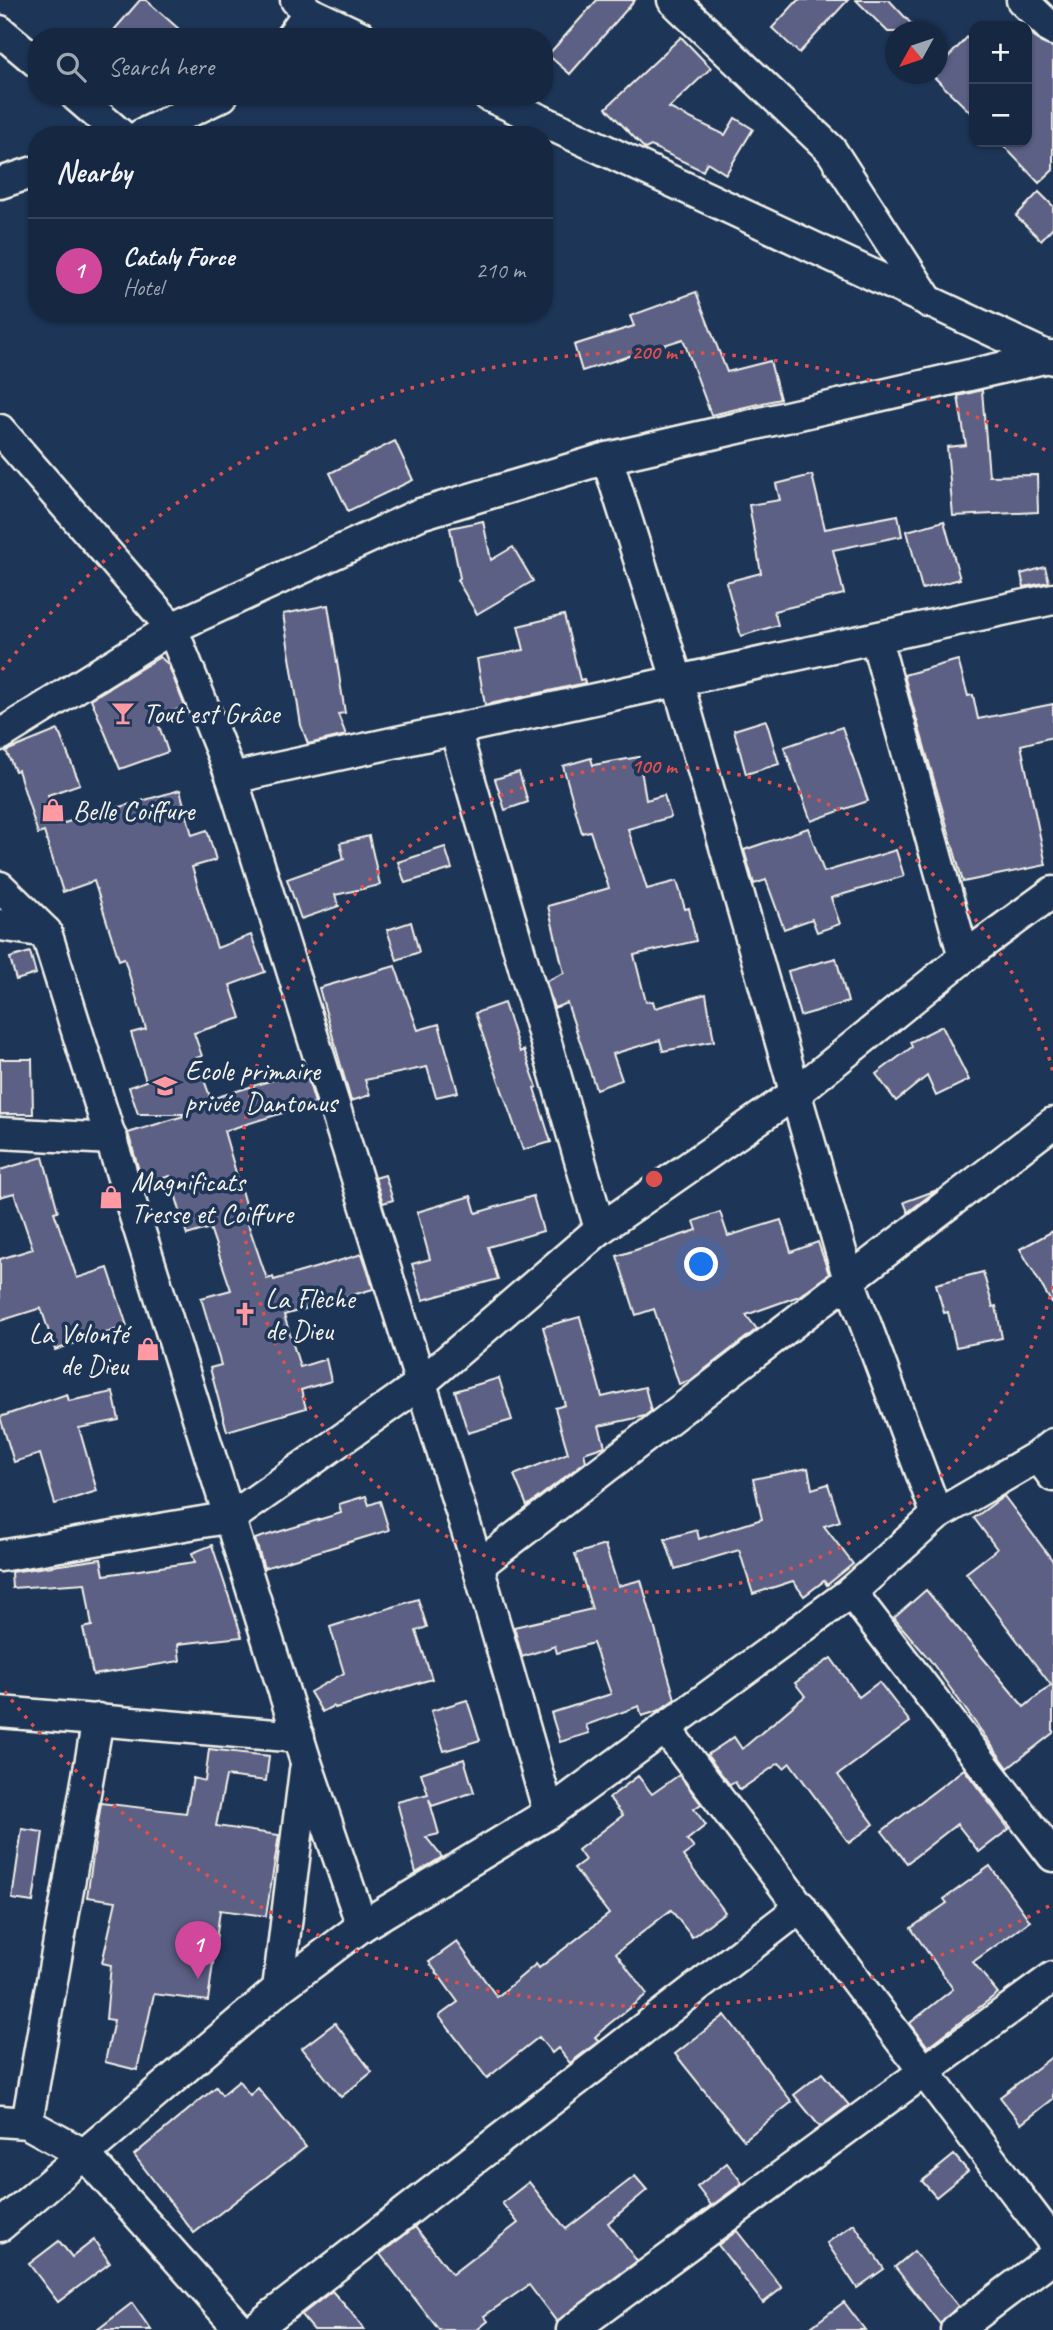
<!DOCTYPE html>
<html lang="en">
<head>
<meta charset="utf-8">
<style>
	body { margin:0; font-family:Caveat,sans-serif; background:#23344c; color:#f1f3f6 }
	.controls { position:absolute; right:21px; top:21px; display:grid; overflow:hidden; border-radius:14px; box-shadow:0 2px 5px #0004 }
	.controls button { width:63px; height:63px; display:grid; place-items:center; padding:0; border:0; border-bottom:2px solid #35445a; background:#162841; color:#f1f3f6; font:35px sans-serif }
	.compass { position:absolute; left:885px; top:21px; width:63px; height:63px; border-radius:50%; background:#162841; box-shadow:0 2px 5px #0004; rotate:230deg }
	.you { position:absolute; left:702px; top:1265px; width:24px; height:24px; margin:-18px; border:5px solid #fff; border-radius:50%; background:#1a73e8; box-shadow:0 0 0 10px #1a73e833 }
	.badge { display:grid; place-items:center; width:46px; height:46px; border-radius:50%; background:#ff9aa2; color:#fff; font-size:23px; font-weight:700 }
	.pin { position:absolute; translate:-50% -58px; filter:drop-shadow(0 2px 4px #0008) }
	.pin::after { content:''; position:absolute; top:37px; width:24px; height:21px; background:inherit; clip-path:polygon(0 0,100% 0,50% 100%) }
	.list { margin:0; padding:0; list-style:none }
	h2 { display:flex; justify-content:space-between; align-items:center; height:91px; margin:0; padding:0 28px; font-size:30px }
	h2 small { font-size:23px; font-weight:400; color:#9ea6b1 }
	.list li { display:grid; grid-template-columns:46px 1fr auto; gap:21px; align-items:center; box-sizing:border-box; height:105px; padding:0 28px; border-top:2px solid #35445a }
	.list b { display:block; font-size:26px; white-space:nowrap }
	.list p { margin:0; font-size:23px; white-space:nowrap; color:#9ea6b1 }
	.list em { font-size:23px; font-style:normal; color:#9ea6b1 }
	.icon { flex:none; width:38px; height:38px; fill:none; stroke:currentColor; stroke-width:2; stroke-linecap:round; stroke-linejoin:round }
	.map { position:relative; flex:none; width:1053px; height:2330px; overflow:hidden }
	.search { position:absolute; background:#162841; box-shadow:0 2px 5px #0004; left:28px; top:28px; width:525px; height:77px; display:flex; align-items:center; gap:18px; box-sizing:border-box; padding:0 24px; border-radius:28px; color:#9ea6b1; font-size:26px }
	.panel { position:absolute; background:#162841; box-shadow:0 2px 5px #0004; left:28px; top:126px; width:525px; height:196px; border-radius:28px }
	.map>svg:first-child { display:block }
	.building { fill:#5c6085; stroke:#f4f1e8; stroke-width:2 }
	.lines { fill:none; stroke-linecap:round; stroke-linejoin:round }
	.minor-casing { stroke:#f4f1e8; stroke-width:35 }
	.minor { stroke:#1d3557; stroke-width:30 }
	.ring { fill:none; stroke:#dc504e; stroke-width:3.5; stroke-dasharray:3.5 7 }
	.labels { text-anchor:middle; stroke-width:7; stroke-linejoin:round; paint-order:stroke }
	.poi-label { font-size:28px; fill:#f4f1e8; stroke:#1d3557; text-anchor:start }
	.centre { fill:#dc504e; stroke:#1d3557; stroke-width:3.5 }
	.ring-label { font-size:21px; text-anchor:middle; font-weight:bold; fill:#dc504e; stroke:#1d3557; stroke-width:7; stroke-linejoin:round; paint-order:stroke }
</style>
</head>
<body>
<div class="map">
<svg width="1053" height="2330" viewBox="0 0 1053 2330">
	<rect width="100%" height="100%" fill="#1d3557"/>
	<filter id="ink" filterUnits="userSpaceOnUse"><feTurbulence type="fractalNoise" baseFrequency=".0143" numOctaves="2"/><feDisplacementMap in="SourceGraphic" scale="14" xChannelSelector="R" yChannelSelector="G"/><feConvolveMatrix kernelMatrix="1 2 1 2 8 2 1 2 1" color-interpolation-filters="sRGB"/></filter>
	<g filter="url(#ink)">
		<!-- building -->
		<g class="building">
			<polygon points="140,0 146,0 188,37 108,37"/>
			<polygon points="597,0 635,0 570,74 548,55"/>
			<polygon points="798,0 848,0 799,53 772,28"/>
			<polygon points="856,0 889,0 919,32 888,32"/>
			<polygon points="974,30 974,116 932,75 937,74 937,69"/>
			<polygon points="1030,32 1041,43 1053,47 1053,170 1039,183 1000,142 1027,142 1027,36"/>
			<polygon points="681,37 711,68 669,108 725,135 735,118 753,129 726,174 707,162 703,171 651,146 645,149 606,108"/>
			<polygon points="1039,192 1053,206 1053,227 1041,240 1016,216"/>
			<polygon points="696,292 727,372 770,361 780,399 711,415 683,339 582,371 574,345 634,326 630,316"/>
			<polygon points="982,390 989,476 1037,475 1038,512 953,516 947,447 966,445 958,396"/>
			<polygon points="395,441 413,480 348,511 330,473"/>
			<polygon points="812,475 825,529 898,515 902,536 833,550 844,594 774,611 778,625 741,636 726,582 761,573 749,505 780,500 776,484"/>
			<polygon points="483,521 491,560 513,547 533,581 477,614 457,580 460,578 450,528"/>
			<polygon points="944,521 960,579 922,589 907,531"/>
			<polygon points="1045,567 1049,582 1024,587 1021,574"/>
			<polygon points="328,605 345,713 338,714 346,735 308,744 301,725 283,614"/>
			<polygon points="564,615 580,680 584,679 585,683 485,705 477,659 524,650 518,626"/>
			<polygon points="160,657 168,664 185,707 156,717 168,752 120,769 91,699"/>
			<polygon points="958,660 968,696 973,695 978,719 1053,704 1053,737 1021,745 1046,865 963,882 904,675"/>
			<polygon points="766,720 779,764 746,774 734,730"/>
			<polygon points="842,727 868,801 811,821 784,747"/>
			<polygon points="58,730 80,784 48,795 57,825 180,790 192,835 207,830 216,860 192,867 217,948 251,935 265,972 230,985 241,1018 194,1033 202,1056 196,1058 211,1099 305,1070 315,1103 224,1131 249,1218 246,1218 267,1279 273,1277 274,1280 362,1254 368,1271 373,1289 284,1315 300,1367 326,1359 331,1381 301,1390 306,1408 227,1431 210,1368 221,1365 201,1298 231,1290 210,1228 187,1235 170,1176 143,1184 128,1133 190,1114 138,1114 129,1087 146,1081 131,1033 146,1029 124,958 119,960 94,881 63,892 44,832 38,834 18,770 15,771 6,751"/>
			<polygon points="639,757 646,800 664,795 671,817 628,829 647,889 677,881 685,909 689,908 696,941 634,955 646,1002 653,1001 655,1008 706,994 714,1041 663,1051 660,1040 613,1054 622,1080 596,1089 567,1003 554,1008 546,981 564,973 548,906 609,888 590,831 582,833 563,766 591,758 593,765"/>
			<polygon points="519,772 528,802 505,810 495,779"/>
			<polygon points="808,828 824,872 896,850 904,876 831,898 840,924 817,932 812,919 784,929 766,880 754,884 744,850"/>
			<polygon points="369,836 380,885 335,895 339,906 301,919 287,879 344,859 340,843"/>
			<polygon points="445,847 452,869 405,883 398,862"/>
			<polygon points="411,922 419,952 397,960 387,930"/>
			<polygon points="30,952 36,974 16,980 10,958"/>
			<polygon points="836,958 848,1002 800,1016 788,971"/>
			<polygon points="395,966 418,1030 439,1024 458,1092 436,1097 427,1067 365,1080 370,1095 351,1101 319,988"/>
			<polygon points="504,1003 520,1052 524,1050 537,1087 534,1088 551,1142 523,1150 475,1013"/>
			<polygon points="942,1026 969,1080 936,1096 927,1076 896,1101 876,1074 912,1047 910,1042"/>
			<polygon points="0,1059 32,1059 33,1114 0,1114"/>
			<polygon points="43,1157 58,1211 54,1212 77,1278 108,1268 127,1326 55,1350 41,1308 0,1321 0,1259 33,1249 14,1193 0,1197 0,1170"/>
			<polygon points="385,1175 393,1200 383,1203 375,1178"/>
			<polygon points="937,1190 908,1212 904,1202"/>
			<polygon points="471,1196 476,1213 533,1196 543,1231 488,1247 498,1279 423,1300 412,1264 430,1259 417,1212"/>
			<polygon points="720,1212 728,1236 781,1220 791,1252 818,1242 829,1274 799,1296 746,1315 757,1329 691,1380 679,1384 654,1309 636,1315 617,1256 697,1230 694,1221"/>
			<polygon points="1053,1231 1053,1305 1020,1249"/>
			<polygon points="983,1272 993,1307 996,1306 1002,1338 956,1347 948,1312 944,1313 936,1284"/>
			<polygon points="580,1317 602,1397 645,1387 651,1411 645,1416 599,1426 605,1446 584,1453 586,1461 527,1506 514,1475 568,1453 555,1408 565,1405 543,1327"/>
			<polygon points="499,1378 512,1420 468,1433 455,1391"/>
			<polygon points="113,1392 119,1420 79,1428 97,1491 55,1504 40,1454 14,1462 0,1417 67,1394 69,1401"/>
			<polygon points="808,1468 812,1489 828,1484 840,1521 824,1526 853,1564 827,1585 824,1581 804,1596 793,1581 753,1594 739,1550 675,1569 665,1539 697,1530 699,1539 762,1519 753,1479"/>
			<polygon points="366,1496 369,1505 380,1501 389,1530 264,1568 255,1539 341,1513 339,1504"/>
			<polygon points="1004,1496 1053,1561 1053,1733 1008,1768 930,1660 894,1618 926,1590 1024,1707 1051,1685 966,1573 997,1549 974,1518"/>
			<polygon points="212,1545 242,1637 178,1644 180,1661 93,1675 83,1628 92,1626 85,1583 12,1588 11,1572 101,1559 104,1575 195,1562 192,1553"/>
			<polygon points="605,1545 618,1586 641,1580 675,1699 658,1711 642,1716 639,1706 586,1725 589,1733 560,1742 551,1713 611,1694 593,1643 557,1653 555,1646 522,1657 514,1627 592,1609 575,1554"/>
			<polygon points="418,1599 427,1627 416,1631 432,1679 335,1708 333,1706 322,1712 310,1692 344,1673 330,1627"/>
			<polygon points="831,1658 859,1697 879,1682 910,1722 838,1775 874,1824 849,1843 790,1763 784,1768 779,1763 740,1790 735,1782 730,1785 707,1755 734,1737 742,1749 805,1696 795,1683"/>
			<polygon points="467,1700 480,1740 444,1751 431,1711"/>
			<polygon points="209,1749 269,1756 266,1781 226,1776 216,1826 279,1835 266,1916 220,1910 208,2001 154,1994 137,2070 105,2062 114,2020 106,2019 111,1965 102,1963 116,1901 87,1897 101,1803 186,1813 193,1778 205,1781"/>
			<polygon points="464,1759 474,1792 432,1806 429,1799 439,1834 426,1837 442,1857 416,1873 397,1802 428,1794 421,1773"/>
			<polygon points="964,1769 1009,1829 979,1852 957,1824 907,1863 882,1831"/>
			<polygon points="679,1775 701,1804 694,1809 706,1825 687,1840 694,1848 683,1856 725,1912 692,1937 671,1910 616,1953 647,1994 609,2024 595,2037 599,2041 570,2063 558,2048 552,2053 539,2037 487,2078 439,2016 458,2002 429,1962 457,1942 497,1997 536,1964 539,1968 609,1914 574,1868 585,1860 578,1850 623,1815 609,1798 638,1776 652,1794"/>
			<polygon points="22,1829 43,1832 33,1902 12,1899"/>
			<polygon points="990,1866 1030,1921 973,1962 998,1993 928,2047 910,2023 953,1989 911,1928 947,1903 944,1899"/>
			<polygon points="725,2015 792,2102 744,2140 675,2054"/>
			<polygon points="335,2023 372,2072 341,2097 302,2048"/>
			<polygon points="1053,2056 1053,2099 1021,2124 1000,2097"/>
			<polygon points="822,2073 849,2105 820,2127 794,2095"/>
			<polygon points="239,2081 250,2095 258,2088 306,2147 194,2233 134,2155 216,2087 222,2095"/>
			<polygon points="954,2155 968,2171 936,2197 922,2181"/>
			<polygon points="727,2163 742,2183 686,2225 711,2205 697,2187"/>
			<polygon points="635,2176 647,2190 608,2223 637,2261 557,2322 529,2285 484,2316 488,2321 477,2330 439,2330 380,2254 415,2227 452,2274 518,2223 502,2203 529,2182 566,2229"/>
			<polygon points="854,2224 884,2269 857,2288 827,2243"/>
			<polygon points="737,2231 782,2288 763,2303 718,2245"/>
			<polygon points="94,2240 110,2263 58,2302 29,2264 59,2241 72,2257"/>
			<polygon points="914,2251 958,2306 940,2324 895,2267"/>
			<polygon points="332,2291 350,2311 364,2330 314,2330 301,2315"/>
			<polygon points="844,2302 865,2330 807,2330"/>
			<polygon points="132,2303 151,2330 97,2330"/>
		</g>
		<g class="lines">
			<!-- minor casing -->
			<g class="minor-casing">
				<g id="minor">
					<polyline points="296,0 309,12 362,37"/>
					<polyline points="673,0 831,150 929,302"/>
					<polyline points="1022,0 1053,30"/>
					<polyline points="0,31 37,62"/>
					<polyline points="291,37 309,12"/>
					<polyline points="76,96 121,135"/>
					<polyline points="489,96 1053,359"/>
					<polyline points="141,135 222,96"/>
					<polyline points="0,183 37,171"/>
					<polyline points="0,430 172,628 232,778 478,1566 549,1813"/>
					<polyline points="607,458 677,679 849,1280 937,1515"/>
					<polyline points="876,639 964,957"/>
					<polyline points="455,729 600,1229"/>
					<polyline points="0,735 172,628 420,514 607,458 1053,356"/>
					<polyline points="232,778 1053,599"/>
					<polyline points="0,887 46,932 306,1762 362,1926"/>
					<polyline points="0,925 46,932"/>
					<polyline points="0,1133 112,1139"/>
					<polyline points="1038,1456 1053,1476"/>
					<polyline points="0,1556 232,1517 420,1384 600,1229 797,1092 964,957 1053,892"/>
					<polyline points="478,1566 1053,1123"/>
					<polyline points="851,1592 1053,1856"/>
					<polyline points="0,1712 299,1737"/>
					<polyline points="665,1728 1053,2242"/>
					<polyline points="278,1989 305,1770"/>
					<polyline points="0,2121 27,2123 85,2155 241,2330"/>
					<polyline points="27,2123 98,1719"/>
					<polyline points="0,2226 278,1989 362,1926 549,1813 851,1592 937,1515 1038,1456 1053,1444"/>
					<polyline points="253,2330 801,1907"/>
					<polyline points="572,2330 1053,1977"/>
					<polyline points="956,2330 1053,2257"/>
				</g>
			</g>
			<!-- minor -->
			<use href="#minor" class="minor"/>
		</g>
	</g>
	<!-- distance rings -->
	<g class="ring">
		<path d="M1053 1286A413 413 0 1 1 1053 1072"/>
		<path d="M1049 1906A827 827 0 0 1 2 1688M2 670A827 827 0 0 1 1049 452"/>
	</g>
	<!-- icons -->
	<defs>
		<g id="bar-bare" transform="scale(1.89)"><path d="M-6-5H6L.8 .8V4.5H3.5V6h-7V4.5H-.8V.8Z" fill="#ff9aa2" stroke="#1d3557" stroke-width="2.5" paint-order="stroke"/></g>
		<g id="shop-bare" transform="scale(1.89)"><path d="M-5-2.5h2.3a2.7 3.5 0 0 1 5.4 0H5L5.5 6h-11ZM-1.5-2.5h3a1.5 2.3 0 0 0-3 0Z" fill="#ff9aa2" stroke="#1d3557" stroke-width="2.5" paint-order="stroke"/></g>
		<g id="school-bare" transform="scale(1.89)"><path d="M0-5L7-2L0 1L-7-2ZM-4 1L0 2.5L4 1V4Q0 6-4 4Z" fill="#ff9aa2" stroke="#1d3557" stroke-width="2.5" paint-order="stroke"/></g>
		<g id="church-bare" transform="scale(1.89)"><path d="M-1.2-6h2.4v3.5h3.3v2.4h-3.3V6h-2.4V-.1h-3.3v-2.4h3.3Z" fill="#ff9aa2" stroke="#1d3557" stroke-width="2.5" paint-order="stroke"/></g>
	</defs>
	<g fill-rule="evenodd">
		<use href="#bar-bare" x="123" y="713"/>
		<use href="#shop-bare" x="53" y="810"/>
		<use href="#school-bare" x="165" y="1086"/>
		<use href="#shop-bare" x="111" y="1197"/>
		<use href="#church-bare" x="245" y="1314"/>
		<use href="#shop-bare" x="148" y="1349"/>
	</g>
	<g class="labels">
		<!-- poi labels -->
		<g class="poi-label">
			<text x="143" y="723">Tout est Grâce</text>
			<text x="73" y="820">Belle Coiffure</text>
			<text x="185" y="1080">Ecole primaire<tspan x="185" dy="32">privée Dantonus</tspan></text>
			<text x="131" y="1191">Magnificats<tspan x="131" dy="32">Tresse et Coiffure</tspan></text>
			<text x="265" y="1308">La Flèche<tspan x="265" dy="32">de Dieu</tspan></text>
			<text x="128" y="1343" text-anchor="end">La Volonté<tspan x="128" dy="32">de Dieu</tspan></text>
		</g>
	</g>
	<circle cx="654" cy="1179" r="10" class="centre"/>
	<g class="ring-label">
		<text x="654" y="359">200 m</text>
		<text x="654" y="773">100 m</text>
	</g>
</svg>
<div class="controls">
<button>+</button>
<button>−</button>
</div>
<svg class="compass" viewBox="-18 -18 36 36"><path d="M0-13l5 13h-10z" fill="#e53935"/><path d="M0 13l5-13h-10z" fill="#9ea6b1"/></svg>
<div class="you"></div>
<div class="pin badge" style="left:198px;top:1979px;background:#d1479c">1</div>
<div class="search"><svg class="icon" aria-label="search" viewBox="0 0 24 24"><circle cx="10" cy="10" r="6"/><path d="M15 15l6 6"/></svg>Search here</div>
<section class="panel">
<h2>Nearby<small></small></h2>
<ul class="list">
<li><span class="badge" style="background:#d1479c">1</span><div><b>Cataly Force</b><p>Hotel</p></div><em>210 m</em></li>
</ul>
</section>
</div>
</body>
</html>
